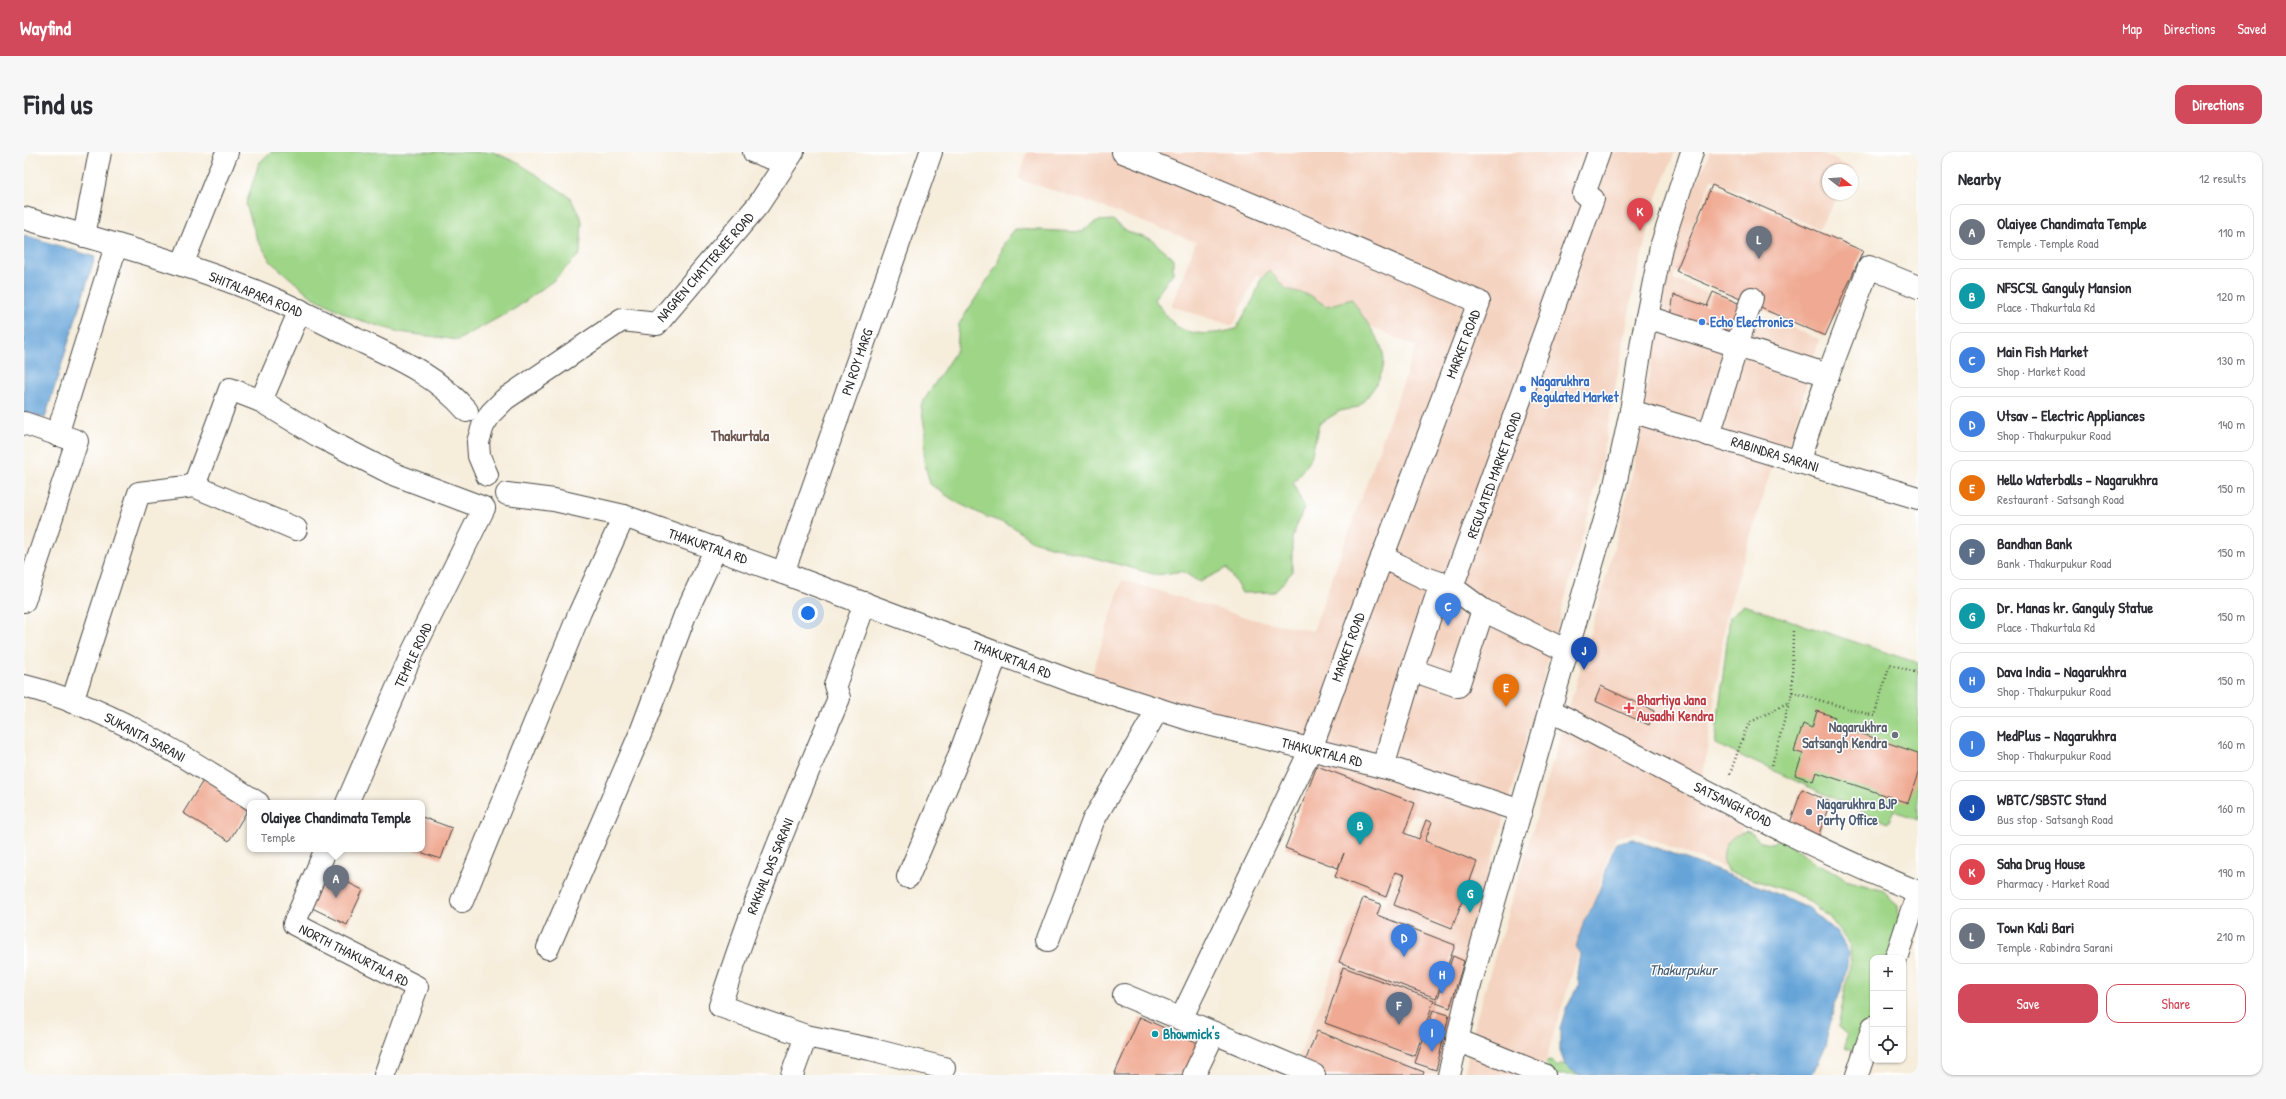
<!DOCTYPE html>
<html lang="en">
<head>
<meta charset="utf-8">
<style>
	body { margin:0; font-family:"Patrick Hand",sans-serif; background:#f7f7f7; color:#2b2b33 }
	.controls { position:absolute; right:12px; bottom:12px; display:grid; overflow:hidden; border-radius:8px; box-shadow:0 1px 3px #0004 }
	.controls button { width:36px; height:36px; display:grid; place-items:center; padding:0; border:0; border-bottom:1px solid #e1e1e2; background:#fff; color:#2b2b33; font:20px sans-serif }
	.compass { position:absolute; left:1798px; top:12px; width:36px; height:36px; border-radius:50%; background:#fff; box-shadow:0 1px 3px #0004; rotate:107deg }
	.you { position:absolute; left:784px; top:461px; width:14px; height:14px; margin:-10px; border:3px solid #fff; border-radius:50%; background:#1a73e8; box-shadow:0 0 0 6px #1a73e833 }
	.badge { display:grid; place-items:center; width:26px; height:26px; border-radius:50%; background:#d1495b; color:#fff; font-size:13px; font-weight:700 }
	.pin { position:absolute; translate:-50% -33px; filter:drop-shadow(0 1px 2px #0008) }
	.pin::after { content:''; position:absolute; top:21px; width:14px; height:12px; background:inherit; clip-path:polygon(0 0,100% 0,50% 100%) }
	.popup { position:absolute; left:223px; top:648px; width:178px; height:52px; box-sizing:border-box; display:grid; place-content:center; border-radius:8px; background:#fff; filter:drop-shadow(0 1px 3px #0005); font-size:13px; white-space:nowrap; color:#7c7c81 }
	.popup b { font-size:15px; color:#2b2b33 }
	.popup::after { content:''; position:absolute; left:50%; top:100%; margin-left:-8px; border:8px solid transparent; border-top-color:#fff }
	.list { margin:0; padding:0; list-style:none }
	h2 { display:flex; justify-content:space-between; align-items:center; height:52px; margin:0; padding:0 16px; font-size:17px }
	h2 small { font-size:13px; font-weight:400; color:#7c7c81 }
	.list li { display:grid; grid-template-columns:26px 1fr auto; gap:12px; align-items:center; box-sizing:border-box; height:56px; margin:0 8px 8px; padding:0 8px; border:1px solid #e1e1e2; border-radius:12px }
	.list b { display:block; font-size:15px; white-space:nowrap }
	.list p { margin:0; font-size:13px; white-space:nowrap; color:#7c7c81 }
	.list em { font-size:13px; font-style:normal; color:#7c7c81 }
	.actions { display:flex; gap:8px; padding:12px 16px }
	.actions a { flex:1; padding:9px 0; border:1px solid #d1495b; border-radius:12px; text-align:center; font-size:14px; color:#d1495b }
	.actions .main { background:#d1495b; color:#fff }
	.icon { flex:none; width:22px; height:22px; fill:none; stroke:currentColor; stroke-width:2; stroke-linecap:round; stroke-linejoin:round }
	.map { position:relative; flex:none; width:1894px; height:923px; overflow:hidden; border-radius:12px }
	header { display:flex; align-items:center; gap:24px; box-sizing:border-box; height:56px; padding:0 20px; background:#d1495b; color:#fff }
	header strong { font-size:19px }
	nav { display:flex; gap:22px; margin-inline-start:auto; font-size:14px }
	.intro { display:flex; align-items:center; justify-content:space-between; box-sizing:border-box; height:96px; padding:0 24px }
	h1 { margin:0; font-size:28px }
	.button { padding:10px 18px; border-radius:12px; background:#d1495b; color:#fff; font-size:14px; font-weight:700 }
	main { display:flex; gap:24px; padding:0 24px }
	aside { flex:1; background:#fff; border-radius:12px; box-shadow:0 1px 3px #0004 }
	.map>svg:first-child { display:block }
	.built { fill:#f4d3c0 }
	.green { fill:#9ed587; stroke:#648059 }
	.water { fill:#66a4d8; stroke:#486882 }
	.building { fill:#f0aa93 }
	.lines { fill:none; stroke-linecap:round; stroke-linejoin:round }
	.minor-casing { stroke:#494845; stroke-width:24 }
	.highway-casing { stroke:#494845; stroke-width:24 }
	.path { stroke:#494845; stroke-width:2.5; stroke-dasharray:1 3; stroke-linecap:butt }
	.minor { stroke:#fff; stroke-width:22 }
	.highway { stroke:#fff; stroke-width:22 }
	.shop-dot { fill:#3f7fe0; stroke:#fff; stroke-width:1.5 }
	.health-dot { fill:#e0444e; stroke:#fff; stroke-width:1.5 }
	.worship-dot { fill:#6b7280; stroke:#fff; stroke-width:1.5 }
	.service-dot { fill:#5c6f8a; stroke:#fff; stroke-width:1.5 }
	.culture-dot { fill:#0f9aa8; stroke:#fff; stroke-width:1.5 }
	.labels { text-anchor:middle; stroke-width:3; stroke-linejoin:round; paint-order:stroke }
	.street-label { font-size:14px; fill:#2b2b2b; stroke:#fff }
	.shop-label { font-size:14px; font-weight:bold; fill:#366cbe; stroke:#fff; text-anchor:start }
	.health-label { font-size:14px; font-weight:bold; fill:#be3a42; stroke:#fff; text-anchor:start }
	.worship-label { font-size:14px; font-weight:bold; fill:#5b616d; stroke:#fff; text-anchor:end }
	.service-label { font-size:14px; font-weight:bold; fill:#4e5e75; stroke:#fff; text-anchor:start }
	.culture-label { font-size:14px; font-weight:bold; fill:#0d838f; stroke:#fff; text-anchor:start }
	.neighbourhood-label { font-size:15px; font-weight:bold; fill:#70574f; stroke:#fff }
	.water-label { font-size:15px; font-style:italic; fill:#435b70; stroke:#fff }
</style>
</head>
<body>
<header>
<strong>Wayfind</strong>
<nav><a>Map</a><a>Directions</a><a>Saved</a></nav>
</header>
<div class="intro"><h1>Find us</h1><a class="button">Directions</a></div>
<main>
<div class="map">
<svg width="1894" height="923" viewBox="0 0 1894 923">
	<rect width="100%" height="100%" fill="#fff"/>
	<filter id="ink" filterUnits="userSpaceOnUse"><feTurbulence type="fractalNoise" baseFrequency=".025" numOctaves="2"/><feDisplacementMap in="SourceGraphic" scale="8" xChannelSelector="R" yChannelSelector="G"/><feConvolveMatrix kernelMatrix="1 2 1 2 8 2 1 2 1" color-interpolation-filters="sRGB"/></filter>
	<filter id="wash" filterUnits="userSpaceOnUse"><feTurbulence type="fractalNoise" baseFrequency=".012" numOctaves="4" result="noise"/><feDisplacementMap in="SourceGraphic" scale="16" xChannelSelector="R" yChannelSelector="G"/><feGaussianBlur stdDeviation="0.9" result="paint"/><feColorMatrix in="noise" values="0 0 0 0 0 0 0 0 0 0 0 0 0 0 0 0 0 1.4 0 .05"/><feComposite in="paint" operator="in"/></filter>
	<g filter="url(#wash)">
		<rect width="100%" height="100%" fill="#f6eddb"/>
		<!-- built -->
		<g class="built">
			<polygon points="1003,0 1651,0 1631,51 1609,140 1575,323 1485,650 1066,529 1098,428 1228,467 1289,479 1392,195 1232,122 1209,174 1147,154 1172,90 1071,52 994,27"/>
			<polygon points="1686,0 1800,0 1800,2 1830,17 1828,20 1828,18 1804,18 1804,42 1815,42 1795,77 1687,27 1649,127 1795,187 1762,304 1751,305 1703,461 1678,633 1723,665 1702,717 1612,681 1592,685 1586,697 1521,911 1507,920 1506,923 1440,923 1450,874 1557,515 1595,378 1614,294 1636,158 1660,59"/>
			<polygon points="1290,604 1481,662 1465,719 1417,923 1303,923 1273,910 1338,743 1361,752 1400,665 1276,629"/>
		</g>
		<!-- green -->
		<g class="green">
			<polygon points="247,0 469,0 496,12 546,45 558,69 556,102 530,128 492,156 434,188 375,180 329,166 287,144 247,110 233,87 222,52 235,11"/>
			<path d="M 1089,68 L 1103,80 L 1126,87 L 1149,106 L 1149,121 L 1130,147 C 1136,155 1142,164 1149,171 C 1164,186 1194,182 1212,177 L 1230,146 L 1236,129 L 1245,118 L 1262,137 L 1286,143 L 1302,154 L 1328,147 C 1356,194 1380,206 1334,255 L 1316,259 L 1295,272 L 1287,306 L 1269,331 L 1280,355 L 1268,386 L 1268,420 L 1251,440 L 1218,441 L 1203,416 L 1175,430 L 1158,419 L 1133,423 L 1008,389 L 988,374 L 963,365 L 932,350 L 906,332 L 900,309 L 901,278 L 897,253 L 933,197 L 935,172 L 973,113 L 980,91 L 991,77 L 1057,80 L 1073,69 Z"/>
			<polygon points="1720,453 1894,511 1894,668 1870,659 1864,671 1691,592 1706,464"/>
			<path d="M 1723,679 L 1730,683 L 1736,690 L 1748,692 L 1756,687 L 1765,691 L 1791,712 L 1805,717 L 1822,728 L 1860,739 L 1874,754 L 1875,771 L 1865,806 L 1849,806 C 1849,839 1855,874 1830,899 L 1822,895 L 1823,883 L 1814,875 L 1827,808 L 1826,794 L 1816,779 L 1805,765 L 1787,751 L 1767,740 L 1703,719 C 1694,700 1703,683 1723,679 Z"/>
			<polygon points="1524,909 1529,910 1534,915 1537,912 1546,914 1558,923 1524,923 1522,912"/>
		</g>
		<!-- water -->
		<g class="water">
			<polygon points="0,83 71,105 21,266 0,260"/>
			<polygon points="1609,687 1742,737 1785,756 1813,780 1825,801 1820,830 1810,855 1801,894 1788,923 1554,923 1541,913 1536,899 1536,876 1542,857 1555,833 1553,821 1556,802 1552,795 1560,768 1566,760 1578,731 1591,691"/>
		</g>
		<g id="blocks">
			<!-- building -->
			<g class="building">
				<polygon points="1688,33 1839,99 1801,184 1652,119"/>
				<polygon points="1689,140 1723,155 1711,192 1645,169 1650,143 1683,154"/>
				<polygon points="1577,534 1630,559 1625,573 1571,549"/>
				<polygon points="1793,559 1811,565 1808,572 1894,601 1894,621 1884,651 1792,620 1789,629 1771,623 1779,602 1770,599 1779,572 1788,576"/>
				<polygon points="1293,614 1391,651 1380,681 1395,687 1402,668 1408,670 1401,689 1453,710 1428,776 1370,753 1381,723 1371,720 1362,745 1311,725 1320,701 1314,716 1261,696"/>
				<polygon points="180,627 226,654 205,689 159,661"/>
				<polygon points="1778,637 1806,650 1794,685 1766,671"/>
				<polygon points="398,665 428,676 417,707 387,697 398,697"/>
				<polygon points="298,718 339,738 323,773 282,753"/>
				<polygon points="1339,746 1357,752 1353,763 1431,793 1412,846 1315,810"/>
				<polygon points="1429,804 1440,809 1426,856 1412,851"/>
				<polygon points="1319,815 1410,848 1391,904 1301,871"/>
				<polygon points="1409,858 1425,863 1412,918 1391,911"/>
				<polygon points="1116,865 1192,899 1181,923 1090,923"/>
				<polygon points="1293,879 1400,920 1399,923 1299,923 1279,915"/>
			</g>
		</g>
	</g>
	<g filter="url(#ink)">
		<use href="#blocks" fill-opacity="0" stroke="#494845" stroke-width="1"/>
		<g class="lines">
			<!-- minor casing -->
			<g class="minor-casing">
				<g id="minor">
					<polyline points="730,0 761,11"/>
					<path d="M 1099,0 C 1219,46 1336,100 1455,150 L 1334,469 L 1287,597 L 1157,867"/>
					<path d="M 0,66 C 77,89 156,109 231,139 C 266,153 299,170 332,187 C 374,207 412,223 443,259"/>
					<polyline points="60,84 76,0"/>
					<polyline points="158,113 203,0"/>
					<polyline points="1623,165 1804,223"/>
					<polyline points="237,249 293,283 367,321 460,356 389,499 323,651"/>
					<polyline points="1607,259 1894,346"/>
					<polyline points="0,271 53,289 0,449"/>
					<polyline points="33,283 92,94"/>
					<polyline points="1685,283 1728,146"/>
					<polyline points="1774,310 1804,223 1845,115 1894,135"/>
					<polyline points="463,323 455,304 454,290 459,274 467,261 481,247 598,168 633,172 734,53 769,0"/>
					<polyline points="483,342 530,348 600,364 759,421 1058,533 1168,568 1375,619 1497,659"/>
					<polyline points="272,377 170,334 206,237 237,249 276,158"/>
					<polyline points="1358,405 1399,425 1428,435 1459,458 1543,499"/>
					<polyline points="759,421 907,0"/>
					<polyline points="1428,435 1569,47 1560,42 1575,0"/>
					<polyline points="1388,518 1434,534 1459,458"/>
					<path d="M 0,534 C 85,555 161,605 234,651"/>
					<polyline points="48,550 115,341 170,334"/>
					<path d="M 1526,558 C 1647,621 1768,688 1894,740"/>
					<polyline points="1359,615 1388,518 1417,431"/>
					<polyline points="302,697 270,772 393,835 361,923"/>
					<polyline points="884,725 934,607 973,501"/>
					<polyline points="438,749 556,460 600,364"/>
					<polyline points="1024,788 1069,669 1134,557"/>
					<polyline points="524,796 617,580 661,463 692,396"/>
					<polyline points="1872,806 1894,740"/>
					<polyline points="1100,843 1290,923"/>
					<polyline points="782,884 846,897 920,916"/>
					<polyline points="1433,888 1520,923"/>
					<path d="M 768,923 L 782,884 L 696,854 C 729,749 772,647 815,546 L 811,533 L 841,451"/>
					<polyline points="1170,923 1190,881"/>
					<polyline points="1833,923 1849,875"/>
				</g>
			</g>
			<!-- highway casing -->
			<g class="highway-casing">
				<polyline id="highway" points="1425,923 1446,833 1591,333 1607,259 1618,189 1637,95 1668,0"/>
			</g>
			<!-- path -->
			<g class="path">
				<polyline points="1768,540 1769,477"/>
				<polyline points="1748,613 1768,540 1850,564 1866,512 1894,521"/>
				<polyline points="1706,622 1721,579 1727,570 1765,550"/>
			</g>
			<!-- minor -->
			<use href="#minor" class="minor"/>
			<!-- highway -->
			<use href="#highway" class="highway"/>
		</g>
	</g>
	<!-- markers -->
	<g class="shop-dot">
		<circle cx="1678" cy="170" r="4"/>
		<circle cx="1499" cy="237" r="4"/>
	</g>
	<path class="health-dot" d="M1603 550h4v4h4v4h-4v4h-4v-4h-4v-4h4z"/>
	<circle class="worship-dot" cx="1871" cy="583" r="4"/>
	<circle class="service-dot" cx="1785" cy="660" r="4"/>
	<circle class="culture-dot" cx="1131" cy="882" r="4"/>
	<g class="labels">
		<!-- street labels -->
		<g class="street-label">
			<text transform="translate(681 115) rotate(-49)" y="5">NAGAEN CHATTERJEE ROAD</text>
			<text transform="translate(232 142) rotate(22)" y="5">SHITALAPARA ROAD</text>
			<text transform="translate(1439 192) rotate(-69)" y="5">MARKET ROAD</text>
			<text transform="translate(833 210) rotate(-71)" y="5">PN ROY MARG</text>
			<text transform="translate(1751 302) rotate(17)" y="5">RABINDRA SARANI</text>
			<text transform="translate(1470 323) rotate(-70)" y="5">REGULATED MARKET ROAD</text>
			<text transform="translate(684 394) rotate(19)" y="5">THAKURTALA RD</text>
			<text transform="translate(1324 495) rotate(-70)" y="5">MARKET ROAD</text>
			<text transform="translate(389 503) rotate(-65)" y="5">TEMPLE ROAD</text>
			<text transform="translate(988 507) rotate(21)" y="5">THAKURTALA RD</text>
			<text transform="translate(121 585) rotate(28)" y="5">SUKANTA SARANI</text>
			<text transform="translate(1298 600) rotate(14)" y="5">THAKURTALA RD</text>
			<text transform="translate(1709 652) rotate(26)" y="5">SATSANGH ROAD</text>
			<text transform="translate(746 714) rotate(-68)" y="5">RAKHAL DAS SARANI</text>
			<text transform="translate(330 803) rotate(27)" y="5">NORTH THAKURTALA RD</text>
		</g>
		<!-- shop labels -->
		<g class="shop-label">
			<text x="1686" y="175">Echo Electronics</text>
			<text x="1507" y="234">Nagarukhra<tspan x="1507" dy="16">Regulated Market</tspan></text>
		</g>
		<!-- health labels -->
		<g class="health-label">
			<text x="1613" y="553">Bhartiya Jana<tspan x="1613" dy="16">Ausadhi Kendra</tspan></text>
		</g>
		<!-- worship labels -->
		<g class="worship-label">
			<text x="1863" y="580">Nagarukhra<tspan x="1863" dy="16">Satsangh Kendra</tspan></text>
		</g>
		<!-- service labels -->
		<g class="service-label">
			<text x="1793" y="657">Nagarukhra BJP<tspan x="1793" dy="16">Party Office</tspan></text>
		</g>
		<!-- culture labels -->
		<g class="culture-label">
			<text x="1139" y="887">Bhowmick's</text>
		</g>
		<!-- neighbourhood labels -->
		<g class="neighbourhood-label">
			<text x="716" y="289">Thakurtala</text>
		</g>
		<!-- water labels -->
		<g class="water-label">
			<text x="1659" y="823">Thakurpukur</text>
		</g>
	</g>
</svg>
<div class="controls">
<button>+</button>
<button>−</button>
<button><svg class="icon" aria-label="locate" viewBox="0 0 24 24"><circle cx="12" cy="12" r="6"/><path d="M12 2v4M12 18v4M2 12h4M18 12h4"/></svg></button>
</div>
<svg class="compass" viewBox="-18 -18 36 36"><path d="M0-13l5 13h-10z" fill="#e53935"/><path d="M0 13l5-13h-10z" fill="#7c7c81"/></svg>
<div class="you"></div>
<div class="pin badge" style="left:312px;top:746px;background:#6b7280">A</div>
<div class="popup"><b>Olaiyee Chandimata Temple</b>Temple</div>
<div class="pin badge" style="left:1336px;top:693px;background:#0f9aa8">B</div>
<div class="pin badge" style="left:1424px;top:474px;background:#3f7fe0">C</div>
<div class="pin badge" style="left:1380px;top:805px;background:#3f7fe0">D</div>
<div class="pin badge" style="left:1482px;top:555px;background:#e8710a">E</div>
<div class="pin badge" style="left:1375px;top:873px;background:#5c6f8a">F</div>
<div class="pin badge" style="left:1446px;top:761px;background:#0f9aa8">G</div>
<div class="pin badge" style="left:1418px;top:842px;background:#3f7fe0">H</div>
<div class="pin badge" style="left:1408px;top:900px;background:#3f7fe0">I</div>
<div class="pin badge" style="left:1560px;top:518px;background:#1a4fb4">J</div>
<div class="pin badge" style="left:1616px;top:79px;background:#e0444e">K</div>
<div class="pin badge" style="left:1735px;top:107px;background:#6b7280">L</div>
</div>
<aside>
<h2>Nearby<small>12 results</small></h2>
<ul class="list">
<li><span class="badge" style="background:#6b7280">A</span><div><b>Olaiyee Chandimata Temple</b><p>Temple · Temple Road</p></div><em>110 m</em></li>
<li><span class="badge" style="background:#0f9aa8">B</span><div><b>NFSCSL Ganguly Mansion</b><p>Place · Thakurtala Rd</p></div><em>120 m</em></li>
<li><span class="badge" style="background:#3f7fe0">C</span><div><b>Main Fish Market</b><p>Shop · Market Road</p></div><em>130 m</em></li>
<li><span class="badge" style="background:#3f7fe0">D</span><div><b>Utsav - Electric Appliances</b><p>Shop · Thakurpukur Road</p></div><em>140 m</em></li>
<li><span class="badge" style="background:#e8710a">E</span><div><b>Hello Waterballs - Nagarukhra</b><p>Restaurant · Satsangh Road</p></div><em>150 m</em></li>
<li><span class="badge" style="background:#5c6f8a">F</span><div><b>Bandhan Bank</b><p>Bank · Thakurpukur Road</p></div><em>150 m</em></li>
<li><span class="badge" style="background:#0f9aa8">G</span><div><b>Dr. Manas kr. Ganguly Statue</b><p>Place · Thakurtala Rd</p></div><em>150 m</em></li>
<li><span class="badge" style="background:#3f7fe0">H</span><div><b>Dava India - Nagarukhra</b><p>Shop · Thakurpukur Road</p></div><em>150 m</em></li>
<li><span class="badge" style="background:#3f7fe0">I</span><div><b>MedPlus - Nagarukhra</b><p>Shop · Thakurpukur Road</p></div><em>160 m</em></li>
<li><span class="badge" style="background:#1a4fb4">J</span><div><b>WBTC/SBSTC Stand</b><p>Bus stop · Satsangh Road</p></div><em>160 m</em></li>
<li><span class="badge" style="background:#e0444e">K</span><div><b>Saha Drug House</b><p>Pharmacy · Market Road</p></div><em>190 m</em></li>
<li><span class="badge" style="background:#6b7280">L</span><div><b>Town Kali Bari</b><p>Temple · Rabindra Sarani</p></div><em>210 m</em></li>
</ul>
<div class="actions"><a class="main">Save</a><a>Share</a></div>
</aside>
</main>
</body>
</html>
